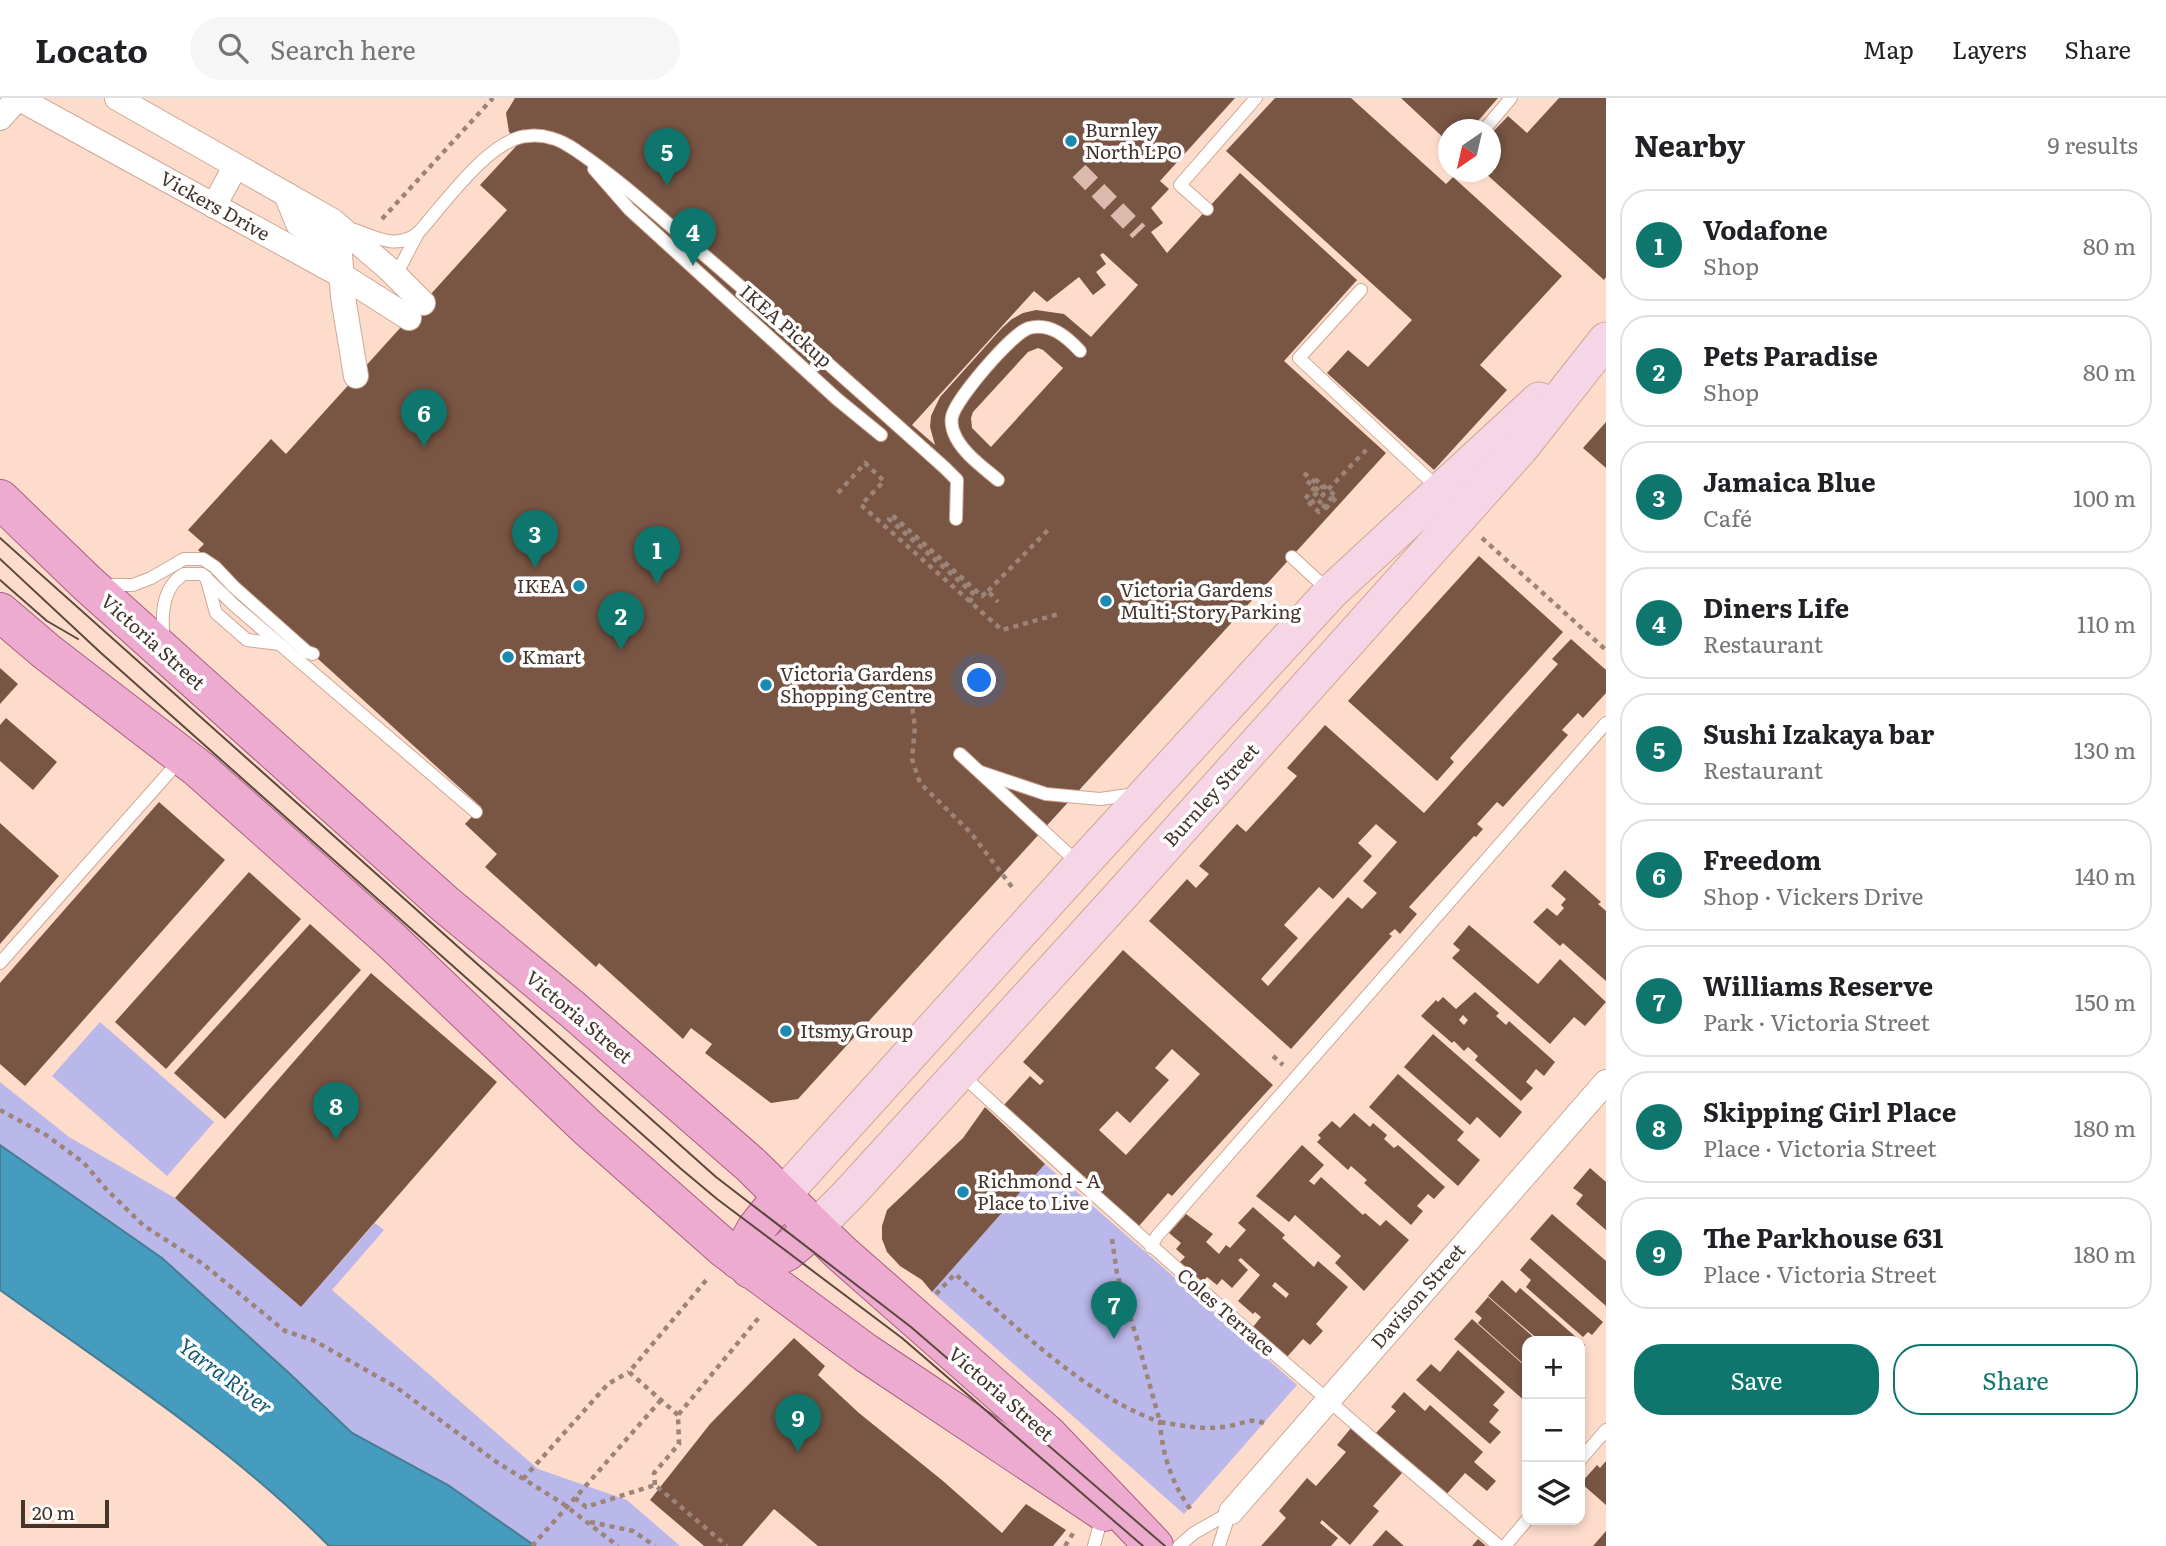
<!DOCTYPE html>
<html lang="en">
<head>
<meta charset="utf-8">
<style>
	body { margin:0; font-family:Literata,serif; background:#f6f6f6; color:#202124 }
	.controls { position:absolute; right:21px; bottom:21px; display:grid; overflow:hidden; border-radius:14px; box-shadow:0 4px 10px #0003 }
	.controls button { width:63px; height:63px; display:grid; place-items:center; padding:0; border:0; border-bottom:2px solid #e0e0e0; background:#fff; color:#202124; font:35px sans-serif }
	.compass { position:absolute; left:1438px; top:21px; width:63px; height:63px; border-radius:50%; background:#fff; box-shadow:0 4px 10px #0003; rotate:214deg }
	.scale { position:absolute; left:21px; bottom:18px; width:88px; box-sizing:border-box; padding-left:7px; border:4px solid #45342c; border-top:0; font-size:19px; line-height:24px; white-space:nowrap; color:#45342c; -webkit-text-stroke:5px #fff; paint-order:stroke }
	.you { position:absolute; left:980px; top:583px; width:24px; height:24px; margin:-18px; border:5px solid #fff; border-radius:50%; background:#1a73e8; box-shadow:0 0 0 10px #1a73e833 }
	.badge { display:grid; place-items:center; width:46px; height:46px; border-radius:50%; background:#0f766e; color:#fff; font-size:23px; font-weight:700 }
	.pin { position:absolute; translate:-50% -58px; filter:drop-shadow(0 2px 4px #0008) }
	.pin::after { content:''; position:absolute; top:37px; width:24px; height:21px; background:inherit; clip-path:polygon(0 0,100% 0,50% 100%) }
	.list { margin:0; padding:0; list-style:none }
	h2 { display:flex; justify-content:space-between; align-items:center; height:91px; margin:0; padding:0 28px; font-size:30px }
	h2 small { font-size:23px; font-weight:400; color:#757577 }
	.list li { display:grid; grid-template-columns:46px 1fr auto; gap:21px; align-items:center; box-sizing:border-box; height:112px; margin:0 14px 14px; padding:0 14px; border:2px solid #e0e0e0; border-radius:28px }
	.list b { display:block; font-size:26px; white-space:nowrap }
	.list p { margin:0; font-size:23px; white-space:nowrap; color:#757577 }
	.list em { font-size:23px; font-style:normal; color:#757577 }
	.actions { display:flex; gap:14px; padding:21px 28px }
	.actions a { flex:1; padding:16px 0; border:2px solid #0f766e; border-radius:28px; text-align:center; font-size:24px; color:#0f766e }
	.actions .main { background:#0f766e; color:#fff }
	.icon { flex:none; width:38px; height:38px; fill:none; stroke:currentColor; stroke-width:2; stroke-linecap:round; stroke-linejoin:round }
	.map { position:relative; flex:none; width:1606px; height:1448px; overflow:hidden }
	header { display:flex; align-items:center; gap:42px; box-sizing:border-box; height:98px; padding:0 35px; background:#fff; border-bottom:2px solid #e0e0e0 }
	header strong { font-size:33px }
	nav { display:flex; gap:38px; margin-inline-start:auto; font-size:24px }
	.search { width:490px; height:63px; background:#f6f6f6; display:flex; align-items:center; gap:18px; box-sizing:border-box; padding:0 24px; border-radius:38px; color:#757577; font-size:26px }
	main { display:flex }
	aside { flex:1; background:#fff }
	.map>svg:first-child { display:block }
	.green { fill:#bab7ea }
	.water { fill:#469cbf; stroke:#467d93; stroke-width:2 }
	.building { fill:#795544; fill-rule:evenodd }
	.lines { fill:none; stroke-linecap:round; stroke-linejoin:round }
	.pedestrian-tunnel { stroke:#d9baac; stroke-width:18; stroke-dasharray:18 9; stroke-linecap:butt }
	.service-casing { stroke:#cfa793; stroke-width:14 }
	.minor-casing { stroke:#cfa793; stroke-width:26 }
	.secondary-casing { stroke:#cfa793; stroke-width:37 }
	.primary-casing { stroke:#aa5d82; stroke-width:40 }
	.path { stroke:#9d8478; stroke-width:4.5; stroke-dasharray:5 5; stroke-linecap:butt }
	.service { stroke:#fff; stroke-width:12 }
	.minor { stroke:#fff; stroke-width:24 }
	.secondary { stroke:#f6d5e7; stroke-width:35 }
	.primary { stroke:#edabd0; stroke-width:38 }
	.tram { stroke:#5b483f; stroke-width:2 }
	.path-bridge { stroke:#9d8478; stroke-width:4.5; stroke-dasharray:5 5; stroke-linecap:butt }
	.poi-dot { fill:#1b8ab0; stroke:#fff; stroke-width:2.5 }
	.labels { text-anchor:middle; stroke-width:7; stroke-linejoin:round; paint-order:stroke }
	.poi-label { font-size:19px; fill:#45342c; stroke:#fff; text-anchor:start }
	.street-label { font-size:19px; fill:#45342c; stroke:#fff }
	.water-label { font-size:21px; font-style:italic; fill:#125870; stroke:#fff }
</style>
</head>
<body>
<header>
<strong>Locato</strong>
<div class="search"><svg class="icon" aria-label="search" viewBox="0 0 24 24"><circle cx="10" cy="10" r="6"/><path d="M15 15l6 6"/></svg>Search here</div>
<nav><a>Map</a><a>Layers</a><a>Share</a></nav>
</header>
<main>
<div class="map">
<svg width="1606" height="1448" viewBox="0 0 1606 1448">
	<rect width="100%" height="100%" fill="#fedccc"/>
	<!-- green -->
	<g class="green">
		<polygon points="100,924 214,1024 167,1078 52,978"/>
		<polygon points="0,984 69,1039 175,1100 301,1209 375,1125 384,1132 332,1192 538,1371 627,1402 680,1448 535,1448 448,1387 352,1335 289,1275 162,1160 0,1047"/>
		<polygon points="1045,1066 1297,1287 1184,1416 932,1194"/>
	</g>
	<!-- water -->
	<path class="water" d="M 0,1047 L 162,1160 L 289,1275 L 352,1335 L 448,1387 L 535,1448 L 329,1448 C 231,1349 112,1272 0,1192 Z"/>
	<!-- building -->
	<g class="building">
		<path d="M 515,0 L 1235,0 L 1160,83 L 1169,91 L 1151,110 L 1163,125 L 1151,134 L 1167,155 L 1240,75 L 1357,182 L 1284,263 L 1386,355 L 798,1001 L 771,1005 L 705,955 L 712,946 L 691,930 L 683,941 L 599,865 L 596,869 L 485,769 L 497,756 L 465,726 L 481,709 L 198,452 L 204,446 L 188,432 L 271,341 L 286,356 L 507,112 L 480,87 L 520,44 L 509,34 L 506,15 ZM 1103,155 L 1138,187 L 1091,239 L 1064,216 L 1036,212 L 1023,215 L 1012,221 L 1002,230 L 940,299 L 931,318 L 930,329 L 935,347 L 912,327 L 1034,193 L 1047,204 L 1079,179 L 1093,197 L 1106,187 L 1096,174 L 1106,166 L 1100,157 ZM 1038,250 L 1043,252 L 1063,270 L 991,349 L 972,330 L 971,320 L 973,314 L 1028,254 Z"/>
		<polygon points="1275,0 1351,0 1446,86 1453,79 1562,178 1480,267 1507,292 1434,372 1327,275 1348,252 1368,269 1412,222 1226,53"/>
		<polygon points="1401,0 1498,0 1470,32 1448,32 1448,44"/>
		<polygon points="1559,0 1606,0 1606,179 1604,182 1484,74 1490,74 1490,37 1508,18 1527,35"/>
		<polygon points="1606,324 1606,370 1583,350"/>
		<polygon points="1479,458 1563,534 1450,660 1454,664 1437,683 1348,603"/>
		<path d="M 1571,541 L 1606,572 L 1606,595 L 1583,620 L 1578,615 L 1562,632 L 1568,637 L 1503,709 L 1497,704 L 1477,726 L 1483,731 L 1476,739 L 1474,738 L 1409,809 L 1417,816 L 1400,836 L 1395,831 L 1389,836 L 1392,838 L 1291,951 L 1149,823 L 1187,781 L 1196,790 L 1209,776 L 1199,768 L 1237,726 L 1246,734 L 1297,678 L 1287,670 L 1325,627 L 1424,715 L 1558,566 L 1552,561 ZM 1376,726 L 1397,744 L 1363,783 L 1377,795 L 1362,811 L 1348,799 L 1268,888 L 1261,881 L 1298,840 L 1284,827 L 1319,789 L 1333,801 L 1372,758 L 1358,745 Z"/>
		<polygon points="0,570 18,586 0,606"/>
		<polygon points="6,620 57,664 33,692 0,663 0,627"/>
		<polygon points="159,704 225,762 25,988 0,966 0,885"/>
		<polygon points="0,725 59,778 0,846"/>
		<polygon points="1565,772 1601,804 1598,806 1606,813 1606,883 1563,845 1560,848 1533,824 1547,810 1557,818 1564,810 1561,807 1566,801 1551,788"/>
		<polygon points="249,774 301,821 166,971 115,924"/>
		<polygon points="310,826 361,872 225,1021 174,975"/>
		<polygon points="1469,827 1538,886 1560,861 1606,904 1585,928 1574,919 1550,946 1452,860 1460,852 1453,846"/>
		<path d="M 1123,852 L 1273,987 L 1172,1098 L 1168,1095 L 1139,1128 L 1004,1007 L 1030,978 L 1040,987 L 1044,983 L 1023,964 ZM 1172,951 L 1200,976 L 1126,1057 L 1099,1032 L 1117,1013 L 1130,1025 L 1169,982 L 1155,970 Z"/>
		<polygon points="371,875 497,984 301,1209 175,1100"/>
		<path d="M 1475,894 L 1499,915 L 1496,918 L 1506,927 L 1509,923 L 1555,964 L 1544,978 L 1536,971 L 1526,984 L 1533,990 L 1521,1003 L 1475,962 L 1478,958 L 1468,949 L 1464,953 L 1454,943 L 1452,945 L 1421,918 L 1436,902 L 1438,904 L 1443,899 L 1456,911 ZM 1463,917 L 1468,922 L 1464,927 L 1459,922 Z"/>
		<polygon points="1433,936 1522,1014 1500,1040 1477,1019 1470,1027 1404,969"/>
		<polygon points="1398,976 1464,1034 1457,1042 1480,1062 1458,1088 1369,1009"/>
		<polygon points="985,1009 1045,1066 932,1194 922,1182 900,1168 887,1154 882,1141 882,1128 887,1112 963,1040"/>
		<polygon points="1354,1015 1370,1029 1373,1025 1387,1037 1384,1041 1394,1050 1398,1047 1445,1089 1434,1101 1428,1096 1417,1108 1423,1113 1411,1127 1364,1085 1367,1082 1351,1068 1348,1072 1317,1044 1321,1040 1318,1037 1332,1023 1340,1030"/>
		<polygon points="1302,1047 1324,1067 1309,1083 1314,1087 1321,1079 1363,1117 1365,1115 1380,1128 1386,1122 1409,1142 1364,1193 1335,1165 1341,1158 1295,1117 1289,1124 1256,1098"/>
		<polygon points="1590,1070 1606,1084 1606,1132 1576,1106 1583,1097 1573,1090"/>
		<path d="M 1253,1109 L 1285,1137 L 1282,1140 L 1314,1169 L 1318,1163 L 1348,1189 L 1316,1226 L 1323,1233 L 1310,1247 L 1303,1241 L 1287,1259 L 1253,1229 L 1261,1219 L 1255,1214 L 1253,1216 L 1238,1203 L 1260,1177 L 1241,1160 L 1238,1162 L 1248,1172 L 1232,1190 L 1222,1181 L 1217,1187 L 1207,1179 L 1202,1185 L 1179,1165 L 1185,1159 L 1176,1151 L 1181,1145 L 1169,1135 L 1186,1116 L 1213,1136 L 1206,1144 L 1219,1156 L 1226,1147 L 1230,1150 L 1246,1132 L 1238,1125 ZM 1275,1184 L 1289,1196 L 1286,1200 L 1272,1188 Z"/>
		<polygon points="1552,1116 1606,1163 1606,1208 1530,1141"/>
		<polygon points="1530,1160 1603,1224 1592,1237 1588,1234 1583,1239 1526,1189 1531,1182 1520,1172"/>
		<polygon points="1502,1182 1516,1195 1520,1190 1585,1247 1580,1253 1580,1243 1540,1243 1488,1198"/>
		<polygon points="1488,1199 1538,1243 1527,1243 1527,1269 1478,1225 1482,1220 1475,1214"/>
		<polygon points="1472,1221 1527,1270 1527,1305 1454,1241"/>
		<polygon points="794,1240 825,1268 818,1277 859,1315 943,1383 1002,1435 1026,1406 1066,1432 1053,1448 818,1448 774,1411 742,1448 704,1448 650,1402 710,1326"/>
		<polygon points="1458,1252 1505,1294 1493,1307 1499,1312 1489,1324 1501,1334 1490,1346 1416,1282 1431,1266 1440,1274"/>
		<polygon points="1404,1294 1425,1313 1430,1307 1483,1354 1474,1364 1496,1383 1487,1393 1465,1375 1446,1397 1376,1335 1396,1313 1391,1309"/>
		<polygon points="1351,1330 1402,1375 1373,1408 1379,1413 1350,1447 1322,1422 1320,1425 1338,1440 1331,1448 1261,1448 1286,1420 1279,1413 1307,1380 1316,1388 1346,1354 1337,1347"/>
		<polygon points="1606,1363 1606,1407 1581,1385 1597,1367 1600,1370"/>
		<polygon points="1386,1432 1404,1448 1372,1448"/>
		<polygon points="1606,1433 1606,1448 1593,1448"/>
		<polygon points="1478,1441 1486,1448 1472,1448"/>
	</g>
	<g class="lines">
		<!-- pedestrian-tunnel -->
		<polyline class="pedestrian-tunnel" points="1079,73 1139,134"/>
		<!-- service casing -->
		<g class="service-casing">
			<g id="service">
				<polyline points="1484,32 1511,0"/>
				<polyline points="594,71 629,111 837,301 881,337"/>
				<polyline points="1207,111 1180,87 1256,0"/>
				<path d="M 355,132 C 376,140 399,152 419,134 C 444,106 490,40 528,38 C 544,36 561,42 574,51 C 622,83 665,124 710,162 C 789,230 867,300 945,370 L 957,382 L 956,421"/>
				<polyline points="396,177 417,137"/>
				<polyline points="1361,192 1299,260 1439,391"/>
				<path d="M 998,382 C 983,369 961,354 954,335 C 952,331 951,323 952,319 C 955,302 1012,235 1029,230 C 1050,224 1067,239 1080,253"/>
				<polyline points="1292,459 1328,492"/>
				<polyline points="206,479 216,515 247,542 279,546"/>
				<polyline points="105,487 133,487 151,480 184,461 203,461 215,469 234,489 307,554 313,556"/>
				<path d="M 164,542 C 161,519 162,489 184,476 L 202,476 L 235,508 L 476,714"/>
				<polyline points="960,656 1078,765"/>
				<polyline points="980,674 1046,696 1100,701 1136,696"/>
				<polyline points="0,865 181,661"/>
				<path d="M 962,977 C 1138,1138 1317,1295 1499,1448"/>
				<polyline points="1151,1149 1157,1138 1606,625"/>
				<polyline points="1580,1362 1606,1332"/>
				<polyline points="1094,1448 1102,1418"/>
				<polyline points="1179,1448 1194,1435 1231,1414"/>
				<polyline points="1219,1448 1230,1414"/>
				<polyline points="1505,1448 1527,1422"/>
			</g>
		</g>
		<!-- minor casing -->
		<g class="minor-casing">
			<g id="minor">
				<polyline points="18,0 346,180 409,220"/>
				<polyline points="117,0 333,123 389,171 423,205"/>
				<polyline points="0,20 18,0"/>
				<polyline points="286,96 298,126 340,155 343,199 356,278"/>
				<polyline points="214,108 235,69"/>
				<polyline points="1231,1414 1606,984"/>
			</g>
		</g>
		<!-- secondary casing -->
		<g class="secondary-casing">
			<g id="secondary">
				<polyline points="782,1098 1081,767 1331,494 1539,302"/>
				<polyline points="815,1130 848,1097 1115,804 1520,351 1606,242"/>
			</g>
		</g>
		<!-- primary casing -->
		<g class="primary-casing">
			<g id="primary">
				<polyline points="0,401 87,485 445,806 572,911 751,1067 841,1155 1048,1337 1154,1448"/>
				<polyline points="0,514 47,554 199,671 392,843 587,1029 725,1151 866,1255 1104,1414"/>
				<polyline points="739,1162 756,1131 782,1098"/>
				<polyline points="750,1171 786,1154 815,1130"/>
			</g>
		</g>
		<!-- path -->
		<g class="path">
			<polyline points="382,121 493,0"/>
			<polyline points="1304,375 1316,385"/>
			<polyline points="1315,381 1337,399 1326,410 1318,402 1367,351 1368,352"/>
			<polyline points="1307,383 1324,397"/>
			<polyline points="1315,389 1305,401 1319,414 1332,399 1329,396"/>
			<polyline points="838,395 865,365 884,383 861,407 1002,532 1059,516"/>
			<polyline points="1314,406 1311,401 1323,388"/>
			<polyline points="1482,440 1606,552"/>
			<polyline points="988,493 1051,429"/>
			<polyline points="969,504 975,497 889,421 892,417 982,498 988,493 998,504"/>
			<polyline points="908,581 915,629 912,661 920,685 971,735 1015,793"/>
			<polyline points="1273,958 1283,967"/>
			<polyline points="0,1012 46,1037 84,1065 107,1092 143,1127 203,1166 285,1233 313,1242 396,1289 495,1363 562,1405 618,1448"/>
			<path d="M 1112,1141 L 1117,1176 L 1137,1241 L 1160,1324 C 1184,1328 1209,1333 1234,1327 C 1247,1324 1254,1319 1267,1327"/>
			<path d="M 936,1196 L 955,1176 C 1017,1228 1082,1296 1160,1324 C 1162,1356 1172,1386 1191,1412"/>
			<polyline points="661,1302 575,1400 586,1409 655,1387 727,1448"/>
			<polyline points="678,1317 629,1274 708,1180"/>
			<polyline points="523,1381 608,1286 629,1274"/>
			<polyline points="655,1387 654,1375 679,1346 678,1317 761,1217"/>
			<polyline points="590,1424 633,1433 655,1448"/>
			<polyline points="1065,1448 1074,1434"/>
		</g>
		<!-- service -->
		<use href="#service" class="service"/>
		<!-- minor -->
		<use href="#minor" class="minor"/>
		<!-- secondary -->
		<use href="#secondary" class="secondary"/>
		<!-- primary -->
		<use href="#primary" class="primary"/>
		<!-- tram -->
		<g class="tram">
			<polyline points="0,440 716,1079 911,1229 1165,1448"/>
			<polyline points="0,461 101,555 680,1070 717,1101 902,1240 1143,1448"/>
			<polyline points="0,482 47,523 78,541"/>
		</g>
		<!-- path-bridge -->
		<polyline class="path-bridge" points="532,1448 575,1400"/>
	</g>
	<!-- markers -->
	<g class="poi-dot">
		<circle cx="1071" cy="43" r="7"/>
		<circle cx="579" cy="488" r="7"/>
		<circle cx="1106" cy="503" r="7"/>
		<circle cx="508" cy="559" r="7"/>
		<circle cx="766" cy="587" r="7"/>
		<circle cx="786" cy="933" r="7"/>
		<circle cx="963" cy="1094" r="7"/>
	</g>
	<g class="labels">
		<!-- poi labels -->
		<g class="poi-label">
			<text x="1085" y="39">Burnley<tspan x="1085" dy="22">North LPO</tspan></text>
			<text x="565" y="495" text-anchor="end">IKEA</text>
			<text x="1120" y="499">Victoria Gardens<tspan x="1120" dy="22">Multi-Story Parking</tspan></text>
			<text x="522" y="566">Kmart</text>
			<text x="780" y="583">Victoria Gardens<tspan x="780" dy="22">Shopping Centre</tspan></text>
			<text x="800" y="940">Itsmy Group</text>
			<text x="977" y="1090">Richmond - A<tspan x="977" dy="22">Place to Live</tspan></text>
		</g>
		<!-- street labels -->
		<g class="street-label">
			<text transform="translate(215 108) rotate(29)" y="7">Vickers Drive</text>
			<text transform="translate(786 228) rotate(41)" y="7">IKEA Pickup</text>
			<text transform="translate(153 544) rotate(42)" y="7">Victoria Street</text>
			<text transform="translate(1211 697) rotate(-48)" y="7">Burnley Street</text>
			<text transform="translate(579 919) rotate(40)" y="7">Victoria Street</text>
			<text transform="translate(1418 1198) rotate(-49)" y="7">Davison Street</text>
			<text transform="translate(1226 1214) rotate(41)" y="7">Coles Terrace</text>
			<text transform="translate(1001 1296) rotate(41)" y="7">Victoria Street</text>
		</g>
		<!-- water labels -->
		<g class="water-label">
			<text transform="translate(225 1279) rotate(37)" y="7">Yarra River</text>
		</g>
	</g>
</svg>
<div class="controls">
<button>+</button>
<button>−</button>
<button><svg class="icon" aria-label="layers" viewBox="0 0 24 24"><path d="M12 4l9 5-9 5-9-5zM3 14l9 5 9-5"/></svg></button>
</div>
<svg class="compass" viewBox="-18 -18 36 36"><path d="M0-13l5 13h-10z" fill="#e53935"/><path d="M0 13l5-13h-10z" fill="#757577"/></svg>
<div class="scale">20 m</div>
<div class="you"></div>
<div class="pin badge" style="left:657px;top:486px">1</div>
<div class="pin badge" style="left:621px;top:552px">2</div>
<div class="pin badge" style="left:535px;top:470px">3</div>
<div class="pin badge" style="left:693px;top:168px">4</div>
<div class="pin badge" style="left:667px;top:88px">5</div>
<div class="pin badge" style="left:424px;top:349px">6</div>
<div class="pin badge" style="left:1114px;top:1241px">7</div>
<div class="pin badge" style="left:336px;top:1042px">8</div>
<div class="pin badge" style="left:798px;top:1354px">9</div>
</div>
<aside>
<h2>Nearby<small>9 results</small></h2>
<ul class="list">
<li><span class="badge">1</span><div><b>Vodafone</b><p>Shop</p></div><em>80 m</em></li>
<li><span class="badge">2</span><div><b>Pets Paradise</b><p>Shop</p></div><em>80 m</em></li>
<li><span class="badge">3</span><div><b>Jamaica Blue</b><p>Café</p></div><em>100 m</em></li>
<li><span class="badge">4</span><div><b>Diners Life</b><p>Restaurant</p></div><em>110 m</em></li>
<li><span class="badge">5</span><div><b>Sushi Izakaya bar</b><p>Restaurant</p></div><em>130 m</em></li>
<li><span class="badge">6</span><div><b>Freedom</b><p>Shop · Vickers Drive</p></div><em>140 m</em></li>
<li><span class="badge">7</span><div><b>Williams Reserve</b><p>Park · Victoria Street</p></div><em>150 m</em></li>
<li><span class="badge">8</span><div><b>Skipping Girl Place</b><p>Place · Victoria Street</p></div><em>180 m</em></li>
<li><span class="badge">9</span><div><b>The Parkhouse 631</b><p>Place · Victoria Street</p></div><em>180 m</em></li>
</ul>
<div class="actions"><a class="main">Save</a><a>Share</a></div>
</aside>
</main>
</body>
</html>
